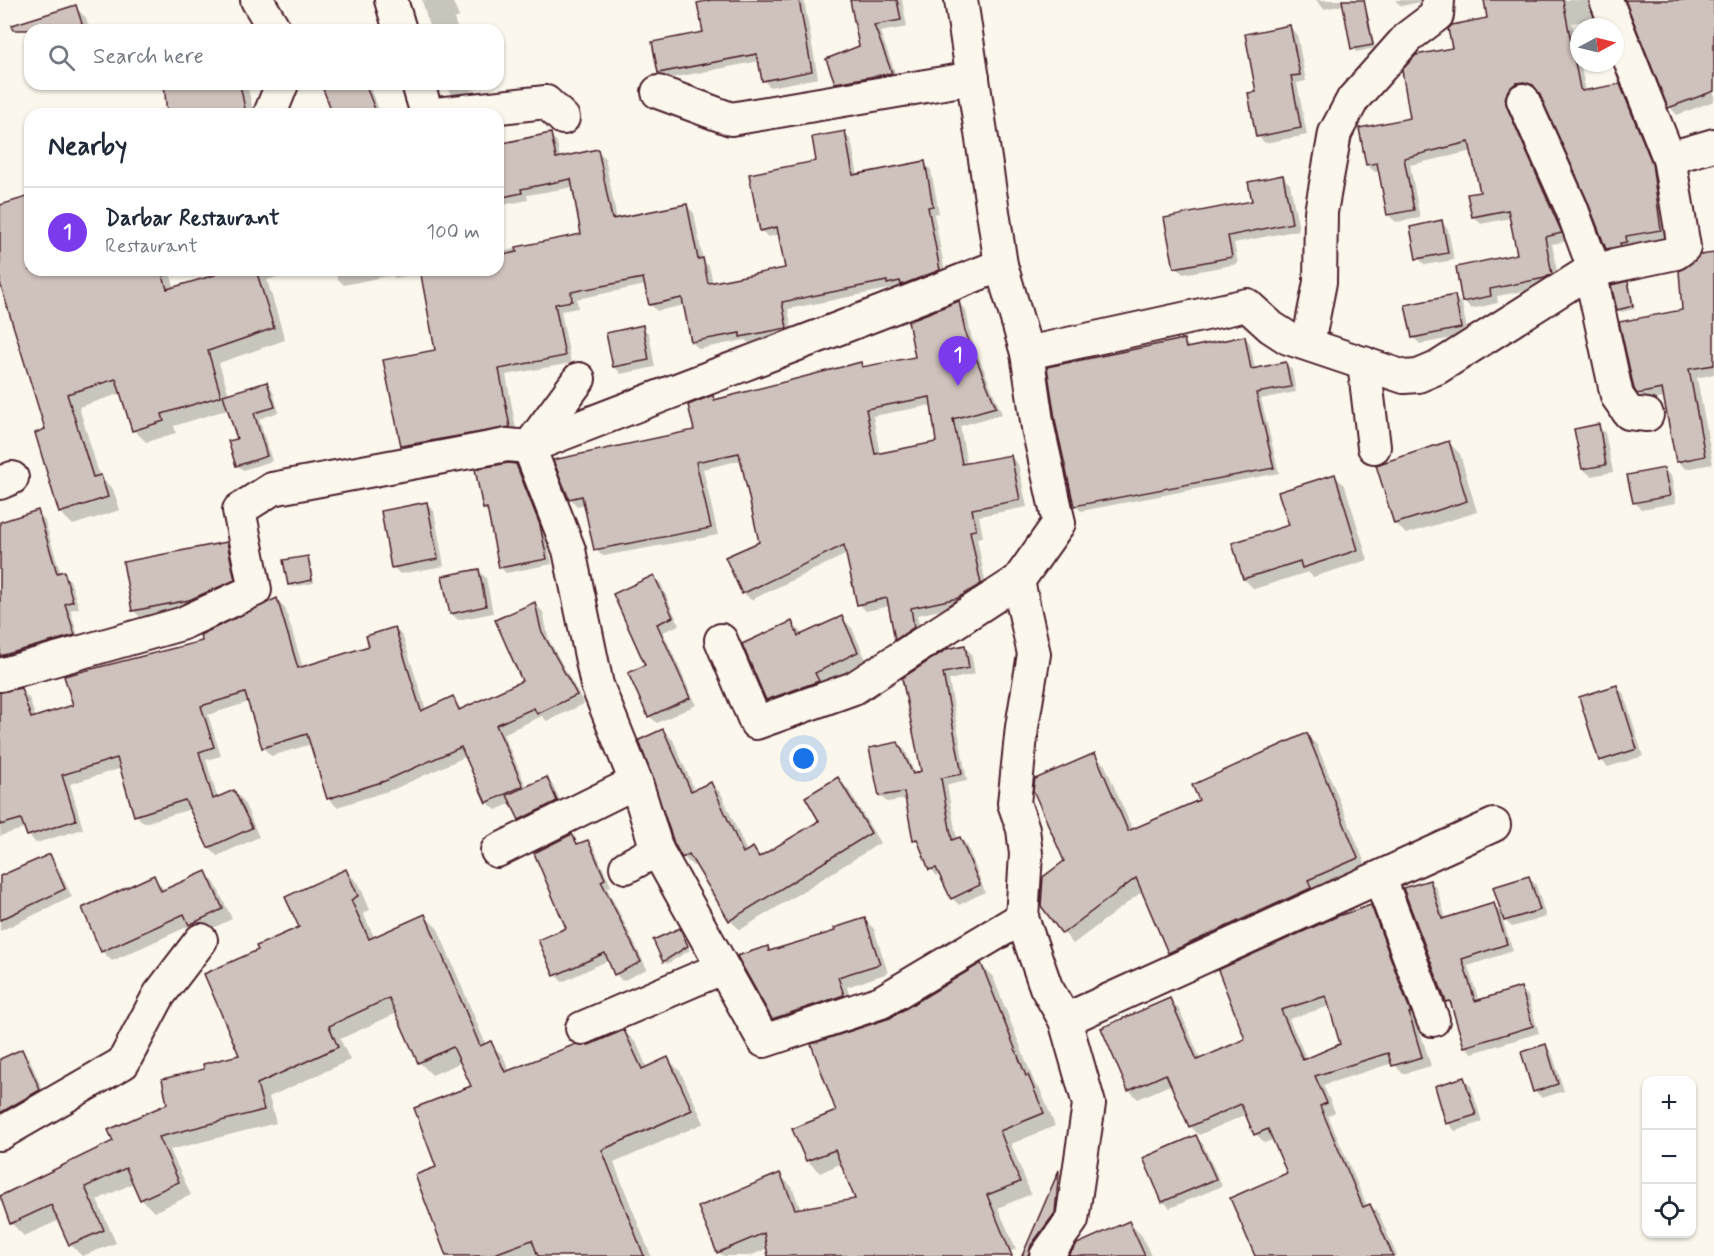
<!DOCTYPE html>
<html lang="en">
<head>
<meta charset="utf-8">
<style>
	body { margin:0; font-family:Mynerve,sans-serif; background:#f2f2f3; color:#1f2937 }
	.controls { position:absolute; right:18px; bottom:18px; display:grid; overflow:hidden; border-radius:12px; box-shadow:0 2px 4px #0004 }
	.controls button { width:54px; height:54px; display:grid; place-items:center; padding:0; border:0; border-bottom:2px solid #e0e1e3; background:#fff; color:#1f2937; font:30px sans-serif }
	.compass { position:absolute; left:1570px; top:18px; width:54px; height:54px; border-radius:50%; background:#fff; box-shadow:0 2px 4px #0004; rotate:83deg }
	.you { position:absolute; left:804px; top:759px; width:21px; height:21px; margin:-15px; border:4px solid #fff; border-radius:50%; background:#1a73e8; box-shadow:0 0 0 9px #1a73e833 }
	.badge { display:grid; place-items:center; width:39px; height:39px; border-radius:50%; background:#7c3aed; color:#fff; font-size:20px; font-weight:700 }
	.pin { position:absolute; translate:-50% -50px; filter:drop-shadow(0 2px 3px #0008) }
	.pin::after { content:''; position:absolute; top:32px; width:21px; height:18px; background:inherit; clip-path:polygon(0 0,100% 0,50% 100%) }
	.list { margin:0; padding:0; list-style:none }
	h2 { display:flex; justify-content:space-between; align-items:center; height:78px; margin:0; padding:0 24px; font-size:26px }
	h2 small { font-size:20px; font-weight:400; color:#747a83 }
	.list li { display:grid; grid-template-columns:39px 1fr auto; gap:18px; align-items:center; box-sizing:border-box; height:90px; padding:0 24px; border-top:2px solid #e0e1e3 }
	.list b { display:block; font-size:22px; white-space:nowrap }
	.list p { margin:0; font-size:20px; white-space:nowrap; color:#747a83 }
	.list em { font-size:20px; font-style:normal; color:#747a83 }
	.icon { flex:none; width:33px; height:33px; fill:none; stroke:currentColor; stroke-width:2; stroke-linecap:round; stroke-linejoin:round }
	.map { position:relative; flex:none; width:1714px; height:1256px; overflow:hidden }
	.search { position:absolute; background:#fff; box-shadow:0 2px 4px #0004; left:24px; top:24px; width:480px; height:66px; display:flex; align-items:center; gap:15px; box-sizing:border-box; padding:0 21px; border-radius:18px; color:#747a83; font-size:22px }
	.panel { position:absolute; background:#fff; box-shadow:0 2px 4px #0004; left:24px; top:108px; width:480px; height:168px; border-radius:18px }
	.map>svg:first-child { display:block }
	.shadow { fill:#0003; fill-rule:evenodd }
	.building { fill:#cfc2bc; stroke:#4a1f2b; stroke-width:1.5; fill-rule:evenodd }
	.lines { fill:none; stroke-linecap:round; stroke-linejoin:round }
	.minor-casing { stroke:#4a1f2b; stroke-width:36 }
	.minor { stroke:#fbf7ec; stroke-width:32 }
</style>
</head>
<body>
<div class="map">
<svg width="1714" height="1256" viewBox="0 0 1714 1256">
	<rect width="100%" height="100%" fill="#fbf7ec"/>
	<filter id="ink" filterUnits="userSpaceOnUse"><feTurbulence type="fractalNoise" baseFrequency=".0167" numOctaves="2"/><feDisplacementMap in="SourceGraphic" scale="12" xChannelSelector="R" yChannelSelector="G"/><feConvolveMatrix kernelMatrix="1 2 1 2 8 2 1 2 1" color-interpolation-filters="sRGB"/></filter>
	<g filter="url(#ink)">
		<!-- shadow -->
		<g class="shadow">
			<polygon points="422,0 452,0 459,17 454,19 458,30 430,30"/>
			<polygon points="720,0 804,0 818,78 770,87 763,80 760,61 666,79 659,72 705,33"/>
			<polygon points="852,0 902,0 907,27 880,32 898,80 844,90 836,82 861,47"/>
			<polygon points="1316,0 1343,0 1344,5 1324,9"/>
			<polygon points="1395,0 1431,0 1401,6"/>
			<polygon points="1485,0 1598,0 1598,18 1572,23 1586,92 1620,85 1627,93 1659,172 1668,237 1633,244 1634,250 1615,256 1607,248 1589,199 1541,92 1533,89 1514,116 1568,241 1552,244 1559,282 1553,286 1497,296 1498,303 1471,309 1464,301 1518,256 1511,218 1481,224 1473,216 1481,193 1473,151 1410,165 1420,218 1396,222 1388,215 1380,171 1375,172 1367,165 1412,119 1454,49 1489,19"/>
			<polygon points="1627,0 1714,0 1714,101 1677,115 1670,107"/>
			<polygon points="75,7 86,18 90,30 57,30"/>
			<polygon points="1366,15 1369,18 1375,48 1356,52 1353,48"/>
			<polygon points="1290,27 1297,34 1306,81 1297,83 1307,135 1265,143 1258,136 1258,93"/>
			<polygon points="165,84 247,84 254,114 168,114"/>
			<polygon points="323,84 368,84 381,114 335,114"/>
			<polygon points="443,84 480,84 481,87 454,98"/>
			<polygon points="844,133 851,140 858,176 924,163 931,170 939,213 934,214 946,277 896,290 894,288 788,309 793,335 749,343 745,340 699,349 692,342 685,305 657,311 650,304 646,285 577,299 578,308 561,311 571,363 506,375 517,434 410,453 403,446 385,361 437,351 422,273 395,278 392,275 344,285 337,278 336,270 498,270 498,242 500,252 583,236 574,187 527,195 528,200 498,206 498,146 550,135 557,142 560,158 598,151 605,158 617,220 687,206 694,213 703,260 709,266 713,283 787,269 780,234 768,237 761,230"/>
			<polygon points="1283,177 1290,184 1299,230 1234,243 1238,264 1183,274 1176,267"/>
			<polygon points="30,197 30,270 169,270 175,289 217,276 215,270 301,270 267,280 285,340 219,363 229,395 267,383 272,389 279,412 259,419 272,461 243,470 237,465 239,440 229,409 174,426 176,433 146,442 134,430 122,393 79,407 100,477 113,489 120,510 73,525 60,512 47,430 0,278 0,206"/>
			<polygon points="1441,222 1448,229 1454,260 1425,265 1418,258"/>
			<polygon points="1714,255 1714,374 1697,378 1713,464 1686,469 1677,461 1665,398 1647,401 1638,393"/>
			<polygon points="1627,283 1630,286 1635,309 1621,312 1618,309"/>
			<polygon points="1454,297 1462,304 1468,335 1420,344 1413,337"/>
			<path d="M 959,303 L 966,310 L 972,340 L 1002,414 L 960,426 L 967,465 L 1011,457 L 1018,464 L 1027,507 L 979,516 L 983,537 L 977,538 L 987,591 L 966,605 L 917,615 L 921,635 L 903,646 L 896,639 L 890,606 L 866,611 L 859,604 L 847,554 L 751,600 L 744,593 L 761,543 L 742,460 L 703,469 L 718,535 L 603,556 L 596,549 L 585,504 L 577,506 L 570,498 L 696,431 L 713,397 L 716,401 L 861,364 L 865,368 L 917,358 ZM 932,405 L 938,443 L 880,455 L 873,416 Z"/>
			<polygon points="642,327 649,334 655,367 621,374 614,366"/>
			<polygon points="1244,337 1250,343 1255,369 1286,364 1292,370 1296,392 1261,399 1279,473 1081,511 1075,505 1184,341 1190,348"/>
			<polygon points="1598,426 1605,433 1613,472 1591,476 1583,469"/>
			<polygon points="1449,443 1460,454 1477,512 1406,534 1395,523"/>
			<polygon points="516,466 522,472 546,532 552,564 506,573 500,567 490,514 484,509"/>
			<polygon points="1663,469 1671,476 1676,503 1641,509 1634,502"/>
			<polygon points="1335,476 1345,486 1368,560 1313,577 1308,572 1254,589 1244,579"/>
			<polygon points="427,504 434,511 444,566 400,574 393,567"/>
			<polygon points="37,512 44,519 61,574 70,580 79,608 70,610 80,642 0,667 0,524"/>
			<polygon points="227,544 234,551 241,587 197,607 140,617 133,610"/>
			<polygon points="307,558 310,561 314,583 292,587 289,584"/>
			<polygon points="479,571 486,578 493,613 458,620 451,613"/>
			<polygon points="654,577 661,584 679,625 663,632 696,705 657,723 649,716 647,665"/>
			<polygon points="277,600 285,608 303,668 371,647 395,628 403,637 426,710 452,698 462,710 524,682 535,604 543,612 549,640 584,704 547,721 542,716 503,734 527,788 546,779 553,786 564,808 527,826 520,819 512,803 496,810 487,802 467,756 394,789 337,807 328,798 312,744 271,756 263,747 249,702 208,715 221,756 206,760 218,799 234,791 243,800 259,837 217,856 209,847 191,809 144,823 136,815 122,768 70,784 83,829 36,843 28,835 26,828 0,836 0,694 20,689 29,698 36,719 75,706 203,642"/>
			<polygon points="842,618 852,628 867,662 777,710 767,699 792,623 803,635"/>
			<polygon points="964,647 971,653 975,674 949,680 967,781 947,785 957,840 960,838 967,845 985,892 959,905 952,898 941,875 937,876 931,869 921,845 915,839 907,799 887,802 880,796 898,744 905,750 915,774 922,772 904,679"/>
			<polygon points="1617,687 1624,694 1643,756 1608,767 1601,760"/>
			<polygon points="663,730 673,740 695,791 711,784 721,793 747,852 753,849 762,858 821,822 838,779 848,789 880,843 740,930 730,920 697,864 693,866 683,857"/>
			<polygon points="1306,735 1317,745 1367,868 1180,963 1170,952 1143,891 1073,944 1042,906 1066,861 1094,755 1105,765 1133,831 1201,801"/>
			<polygon points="572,836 580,845 587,841 594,848 611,886 607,888 647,969 622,981 616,974 609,960 562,982 556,975 568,928"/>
			<polygon points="49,856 56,863 72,897 0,931 0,878"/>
			<polygon points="346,871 359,884 370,910 363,913 375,939 425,916 438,929 486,1045 490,1043 503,1056 510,1072 589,1046 624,1031 637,1044 647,1068 667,1058 680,1071 704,1123 614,1163 651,1256 447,1256 438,1168 473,1086 462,1062 432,1075 419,1062 397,1013 340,1039 350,1060 269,1097 276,1123 170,1150 191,1195 154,1212 141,1199 134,1183 97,1200 116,1243 82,1256 70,1244 60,1220 24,1236 11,1223 0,1198 115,1142 169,1104 206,1070 241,1056 260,950 301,928"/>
			<polygon points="205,873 215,883 232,919 200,934 191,925 112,961 102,951 154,877 165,891"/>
			<polygon points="1529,878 1536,885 1546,917 1512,927 1502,918 1513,951 1468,966 1479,1001 1521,989 1528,996 1539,1033 1472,1053 1465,1046 1453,1008 1447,1001 1430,881 1437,889 1446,919 1494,905 1503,915"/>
			<path d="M 1371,907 L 1380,916 L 1419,1022 L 1417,1022 L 1431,1066 L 1403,1074 L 1393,1063 L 1323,1085 L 1335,1112 L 1328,1116 L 1367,1206 L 1370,1205 L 1379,1214 L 1397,1256 L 1253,1256 L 1256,1255 L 1289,1174 L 1274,1139 L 1265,1143 L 1256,1134 L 1247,1114 L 1199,1135 L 1190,1126 L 1172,1084 L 1138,1099 L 1129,1090 L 1170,1000 L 1179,1009 L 1201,1060 L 1247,1040 ZM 1330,1006 L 1342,1045 L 1307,1060 L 1289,1019 Z"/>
			<polygon points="864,919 874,929 888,973 847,987 852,1005 783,1028 774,1018 767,948 772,952 837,932"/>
			<polygon points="679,930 690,950 667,964 664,961"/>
			<polygon points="981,965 993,977 1035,1084 1040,1089 1055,1126 1011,1144 1031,1194 998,1208 1016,1249 1000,1256 769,1256 768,1248 750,1256 723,1256 718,1252 779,1174 792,1187 801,1210 857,1200 842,1163 820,1173 807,1160 891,1019"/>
			<polygon points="1545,1046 1552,1053 1564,1091 1542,1098 1535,1091"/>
			<polygon points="22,1051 29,1058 46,1098 0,1122 0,1061"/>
			<polygon points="1464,1078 1471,1086 1482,1122 1455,1131 1448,1123"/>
			<polygon points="1196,1137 1203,1144 1222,1186 1170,1208 1163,1201"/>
			<polygon points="1060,1173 1066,1179 1061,1221 1041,1249 1034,1243 1036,1228"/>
			<polygon points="1129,1223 1142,1236 1151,1256 1069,1256"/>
		</g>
		<!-- building -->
		<g class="building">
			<polygon points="711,0 799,0 812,71 762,81 757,54 658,73 652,42 703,32 697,3"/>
			<polygon points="850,0 897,0 901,20 874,25 892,73 835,83 826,59 859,46"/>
			<polygon points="1342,0 1364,0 1373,45 1351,49"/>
			<polygon points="1484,0 1563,0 1580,89 1582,91 1620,84 1652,163 1661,230 1626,236 1627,242 1620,243 1621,246 1606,249 1587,200 1539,93 1533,85 1524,82 1516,83 1508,90 1505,99 1507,107 1562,233 1545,237 1552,274 1545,278 1490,289 1491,296 1462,302 1456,267 1517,254 1508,210 1472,217 1467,194 1480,192 1469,142 1404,158 1414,210 1387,215 1377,163 1366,165 1359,128 1410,118 1402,70 1416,55 1452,48 1448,29 1452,25 1487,18"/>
			<polygon points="1625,0 1714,0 1714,91 1668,108"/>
			<polygon points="76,5 84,30 13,30 12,25"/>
			<polygon points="1290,25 1300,75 1291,76 1301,128 1256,137 1248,93 1256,92 1245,34"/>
			<polygon points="164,84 240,84 246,114 167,114"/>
			<polygon points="321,84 365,84 377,114 333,114"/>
			<polygon points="845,131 853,175 925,161 933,206 928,207 940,270 901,285 900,281 887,284 887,281 782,302 787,328 740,337 740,333 691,342 682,298 649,305 643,278 571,292 572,301 555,304 565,356 499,369 510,427 401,446 383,360 435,350 420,270 498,270 498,256 517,252 516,247 581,234 571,179 521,189 522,193 498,198 498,144 551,133 556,158 598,149 612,219 687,204 698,259 703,258 708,283 785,268 777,227 760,231 749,174 816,161 812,137"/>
			<polygon points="1283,175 1292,223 1228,236 1232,257 1174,268 1164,218 1252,201 1248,182"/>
			<polygon points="30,196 30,270 161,270 167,289 215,275 214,270 256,270 274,328 208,351 221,396 162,414 164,421 132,431 116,379 67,394 93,477 101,475 108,497 59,513 35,433 45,429 0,283 0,205"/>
			<polygon points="1442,220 1448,253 1416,259 1410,227"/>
			<polygon points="1714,253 1714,365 1689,369 1705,456 1676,462 1662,389 1637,394 1634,389 1619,322 1682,310 1679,271 1700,255"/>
			<polygon points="1628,281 1633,306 1617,310 1611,285"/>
			<polygon points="1455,295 1461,328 1412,338 1405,305"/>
			<path d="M 959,301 L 965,331 L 996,407 L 953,419 L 962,464 L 1011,455 L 1020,500 L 972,509 L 976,530 L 970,531 L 981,584 L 958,598 L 911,608 L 914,627 L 895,640 L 887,598 L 857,605 L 844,545 L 742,594 L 725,557 L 759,542 L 739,453 L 696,462 L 711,528 L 594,550 L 582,496 L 569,499 L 553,460 L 694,430 L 688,405 L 713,395 L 714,400 L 861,362 L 862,367 L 915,357 L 908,321 ZM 930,397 L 936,442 L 875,454 L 866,409 Z"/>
			<polygon points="643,325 649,360 613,367 606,333"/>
			<polygon points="1245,336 1251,369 1286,362 1291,387 1256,393 1274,468 1074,506 1056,425 1047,367 1184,339 1186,348"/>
			<polygon points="267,382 275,407 254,413 267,456 236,466 228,441 237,439 223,395"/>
			<polygon points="1599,424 1606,465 1582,469 1574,429"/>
			<polygon points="1449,441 1467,501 1394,524 1376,465"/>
			<polygon points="508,463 516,464 540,525 547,559 499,568 487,508 483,509 475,469"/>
			<polygon points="1664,468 1670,496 1633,503 1627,475"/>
			<polygon points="1335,474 1358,550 1302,568 1300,561 1243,579 1232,543 1289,525 1278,492"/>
			<polygon points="427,502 438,559 391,568 381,511"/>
			<polygon points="38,510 57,573 64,571 73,601 65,604 75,635 0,656 0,522"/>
			<polygon points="227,542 235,580 189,600 132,611 123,562"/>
			<polygon points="308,556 312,580 288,585 283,560"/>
			<polygon points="479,569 486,606 450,614 442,576"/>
			<polygon points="654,575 673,617 657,624 690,698 648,717 628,673 645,665 613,594"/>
			<polygon points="277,598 298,668 369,646 366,636 395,627 421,711 453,696 459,710 522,681 495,620 535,602 541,630 577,695 537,714 534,708 496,725 523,786 486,803 461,747 385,781 327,799 307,734 262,748 245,693 201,706 214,747 199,752 213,799 234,790 252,828 208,848 185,800 134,816 117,758 62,775 76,820 27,836 21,819 0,825 0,692 21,688 31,718 73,705 64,676 202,641 200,635"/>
			<polygon points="842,616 858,652 815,673 819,681 766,700 742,644 792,621 798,636"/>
			<polygon points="965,645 969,668 943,673 962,774 941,778 952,840 960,837 980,885 951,899 936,868 929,870 917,839 913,840 904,792 879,796 869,748 898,742 913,774 921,771 902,678 947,649"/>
			<polygon points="1617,685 1637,749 1599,761 1579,697"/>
			<polygon points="663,729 691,791 711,782 743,853 753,847 759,857 819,821 805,797 838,777 871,833 729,921 689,854 682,858 674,843 639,740"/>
			<polygon points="1307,733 1358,858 1308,880 1311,888 1168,953 1136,878 1062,934 1041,906 1043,877 1064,861 1033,790 1035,779 1095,753 1128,831 1199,800 1192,785"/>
			<polygon points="547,777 557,801 519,820 507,795"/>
			<polygon points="572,834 577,844 588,840 605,879 601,881 641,962 614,975 605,953 554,976 538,940 566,928 534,853"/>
			<polygon points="50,854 65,889 0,920 0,876"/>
			<polygon points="346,869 358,896 351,900 369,939 425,914 480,1046 491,1041 505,1072 576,1044 589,1045 624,1030 642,1069 668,1057 692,1110 602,1150 644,1256 538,1256 532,1240 489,1256 446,1256 415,1175 436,1167 414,1108 471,1086 453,1047 418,1063 389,998 329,1026 338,1047 257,1084 264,1110 159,1137 179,1182 140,1200 126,1168 85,1187 104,1230 69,1245 51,1205 10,1224 0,1196 113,1141 108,1130 167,1104 162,1079 204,1069 203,1064 239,1055 204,974 258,950 256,946 299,927 285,897"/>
			<polygon points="206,871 223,909 189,925 184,914 101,952 82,908 154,875 161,891"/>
			<polygon points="1529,876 1540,910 1504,921 1493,887"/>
			<polygon points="1430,880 1442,919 1494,903 1507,944 1462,959 1475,1001 1521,987 1533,1026 1464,1047 1450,1001 1446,1002 1403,888"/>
			<path d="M 1371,905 L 1411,1013 L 1409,1013 L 1422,1057 L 1392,1066 L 1388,1053 L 1315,1076 L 1327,1103 L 1320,1106 L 1363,1207 L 1370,1204 L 1393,1256 L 1255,1256 L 1230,1198 L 1287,1173 L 1268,1129 L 1254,1135 L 1241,1104 L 1189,1127 L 1166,1074 L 1128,1091 L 1101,1028 L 1170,998 L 1197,1060 L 1245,1039 L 1218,970 L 1338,916 ZM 1326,996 L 1340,1044 L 1303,1060 L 1281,1010 Z"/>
			<polygon points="865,918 880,964 838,977 844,995 772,1019 737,956 768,946 769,951 835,931 834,928"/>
			<polygon points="680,928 688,946 663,962 653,940"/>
			<polygon points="981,963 1026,1076 1028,1075 1044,1113 1000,1131 1020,1182 987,1195 1012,1256 768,1256 764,1233 717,1253 698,1207 780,1173 795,1209 855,1199 835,1150 806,1161 792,1129 836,1111 811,1044 890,1018"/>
			<polygon points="1546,1044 1558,1084 1533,1092 1521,1052"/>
			<polygon points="22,1049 40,1090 0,1113 0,1059"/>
			<polygon points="1464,1077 1476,1115 1446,1124 1435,1086"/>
			<polygon points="1196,1135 1216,1179 1162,1202 1143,1158"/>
			<polygon points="1059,1170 1055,1213 1031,1245 1028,1256 1022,1256"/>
			<polygon points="1129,1221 1145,1256 1068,1256 1077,1244"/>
		</g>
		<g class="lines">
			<!-- minor casing -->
			<g class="minor-casing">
				<g id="minor">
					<polyline points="257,0 275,30"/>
					<polyline points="391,0 400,30"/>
					<polyline points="961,0 1001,265 1027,353 1038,428 1059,523 1018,581 1034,654 1022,727 1014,803 1023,829 1026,854 1022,918 1046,987 1065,1020 1089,1104 1072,1220 1046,1256"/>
					<polyline points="1606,0 1669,158"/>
					<polyline points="418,84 427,114"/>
					<polyline points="658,92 731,119 973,78"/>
					<polyline points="1523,100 1571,207 1594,269"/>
					<polyline points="270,114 282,84"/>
					<polyline points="436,114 546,102 563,118"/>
					<path d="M 1001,265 C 845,328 686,385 529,447 L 569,550 L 597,685 L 636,782 L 657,850 L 764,1041 L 881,1002 L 1022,918"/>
					<polyline points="1590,271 1617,396 1629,413 1647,415"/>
					<polyline points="1308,344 1320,282 1321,212 1335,133 1353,99 1408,37 1437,15 1438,0"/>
					<polyline points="1027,353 1247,305 1271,327 1288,338 1404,377 1418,376 1437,368 1590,271 1676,253 1684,247 1669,158 1714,145"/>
					<polyline points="1364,363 1374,447"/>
					<polyline points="0,483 12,478"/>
					<polyline points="721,640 756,723 854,688 1018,581"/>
					<polyline points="0,675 181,624 255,590 239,510 272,489 507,445 529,447 579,379"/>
					<polyline points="497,851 636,782"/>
					<polyline points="626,867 657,850"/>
					<polyline points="1380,878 1433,1020"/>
					<polyline points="1065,1020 1494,825"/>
					<polyline points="582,1028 722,968"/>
					<polyline points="0,1134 123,1063 159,995 201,940"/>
				</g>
			</g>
			<!-- minor -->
			<use href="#minor" class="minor"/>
		</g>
	</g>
</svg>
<div class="controls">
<button>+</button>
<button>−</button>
<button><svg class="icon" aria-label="locate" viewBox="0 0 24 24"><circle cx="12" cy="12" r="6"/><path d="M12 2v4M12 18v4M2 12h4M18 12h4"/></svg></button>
</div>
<svg class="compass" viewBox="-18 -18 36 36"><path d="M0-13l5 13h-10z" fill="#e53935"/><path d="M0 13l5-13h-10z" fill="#747a83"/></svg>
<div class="you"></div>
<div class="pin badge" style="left:958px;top:386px">1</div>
<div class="search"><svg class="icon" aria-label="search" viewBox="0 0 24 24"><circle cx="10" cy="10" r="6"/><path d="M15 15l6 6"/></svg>Search here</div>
<section class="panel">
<h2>Nearby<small></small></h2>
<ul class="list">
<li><span class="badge">1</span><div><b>Darbar Restaurant</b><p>Restaurant</p></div><em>100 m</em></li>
</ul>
</section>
</div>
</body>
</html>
